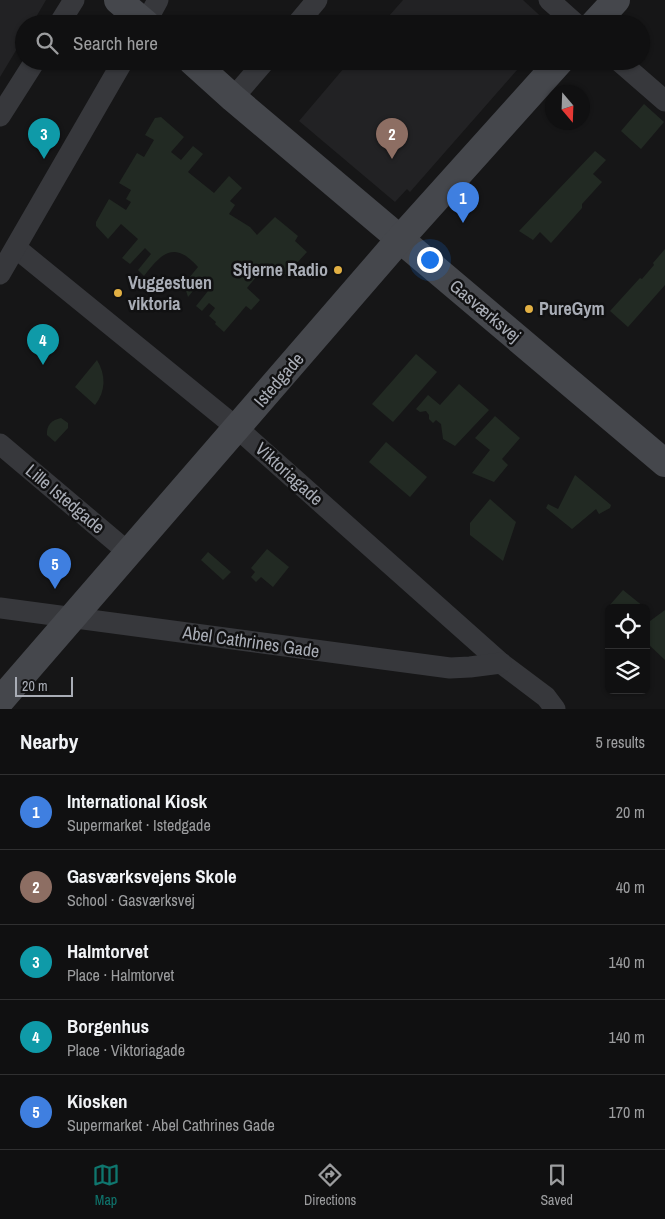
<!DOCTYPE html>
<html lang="en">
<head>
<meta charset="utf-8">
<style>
	body { margin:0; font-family:"Archivo Narrow",sans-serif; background:#1e1e1f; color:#f1f3f6 }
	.controls { position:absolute; right:15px; bottom:15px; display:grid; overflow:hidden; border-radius:8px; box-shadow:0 1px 4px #0004 }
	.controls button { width:45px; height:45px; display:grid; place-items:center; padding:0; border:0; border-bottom:1px solid #303031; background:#101011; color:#f1f3f6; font:25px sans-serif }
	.compass { position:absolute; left:545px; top:85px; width:45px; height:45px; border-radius:50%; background:#101011; box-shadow:0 1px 4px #0004; rotate:161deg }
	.scale { position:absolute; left:15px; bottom:12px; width:58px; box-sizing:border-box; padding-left:5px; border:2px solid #a9adb6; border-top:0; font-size:14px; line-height:18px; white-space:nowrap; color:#a9adb6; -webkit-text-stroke:4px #111112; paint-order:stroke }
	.you { position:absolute; left:429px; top:259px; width:18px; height:18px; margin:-12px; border:4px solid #fff; border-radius:50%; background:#1a73e8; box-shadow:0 0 0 8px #1a73e833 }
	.badge { display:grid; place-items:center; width:32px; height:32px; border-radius:50%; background:#0f766e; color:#fff; font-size:16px; font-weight:700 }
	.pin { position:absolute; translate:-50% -41px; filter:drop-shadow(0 1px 2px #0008) }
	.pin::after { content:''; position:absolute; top:26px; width:18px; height:15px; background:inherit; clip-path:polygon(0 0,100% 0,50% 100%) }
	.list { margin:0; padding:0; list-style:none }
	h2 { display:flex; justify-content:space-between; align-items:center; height:65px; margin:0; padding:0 20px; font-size:21px }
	h2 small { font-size:16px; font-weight:400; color:#9c9d9f }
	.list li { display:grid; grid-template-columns:32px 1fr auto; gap:15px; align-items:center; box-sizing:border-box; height:75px; padding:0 20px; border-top:1px solid #303031 }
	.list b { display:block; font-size:19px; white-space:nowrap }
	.list p { margin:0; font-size:16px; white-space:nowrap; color:#9c9d9f }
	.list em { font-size:16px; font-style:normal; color:#9c9d9f }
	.icon { flex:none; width:28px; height:28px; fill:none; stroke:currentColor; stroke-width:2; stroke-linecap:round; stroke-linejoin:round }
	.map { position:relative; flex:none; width:665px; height:709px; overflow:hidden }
	.search { position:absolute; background:#101011; box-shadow:0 1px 4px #0004; left:15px; right:15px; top:15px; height:55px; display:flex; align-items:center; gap:12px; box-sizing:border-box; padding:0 18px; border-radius:28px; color:#9c9d9f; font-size:19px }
	.sheet { height:440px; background:#101011 }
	nav { display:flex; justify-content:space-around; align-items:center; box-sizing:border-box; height:70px; border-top:1px solid #303031; background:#101011; font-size:14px; color:#9c9d9f }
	nav a { display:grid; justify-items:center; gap:2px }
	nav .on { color:#0f766e }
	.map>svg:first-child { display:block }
	.built { fill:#222224 }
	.green { fill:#222a23 }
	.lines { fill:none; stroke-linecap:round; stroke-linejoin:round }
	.street { stroke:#37383c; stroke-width:21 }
	.secondary { stroke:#45474c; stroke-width:28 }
	.poi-dot { fill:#e2b043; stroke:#111112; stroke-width:2 }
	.labels { text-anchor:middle; stroke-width:5; stroke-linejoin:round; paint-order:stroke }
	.poi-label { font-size:18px; font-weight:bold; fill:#a9adb6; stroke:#111112; text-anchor:start }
	.street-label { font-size:18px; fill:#a9adb6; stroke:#111112 }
</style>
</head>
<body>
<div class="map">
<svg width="665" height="709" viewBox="0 0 665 709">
	<rect width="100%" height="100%" fill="#161617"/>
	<!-- built -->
	<g class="built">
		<polygon points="0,0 46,0 32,24 24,24 24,37 0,77"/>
		<polygon points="403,0 523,0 549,24 382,24"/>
		<polygon points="350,61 525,61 410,192 407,189 395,202 299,121"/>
	</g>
	<!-- green -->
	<g class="green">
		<polygon points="644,104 664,122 641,149 621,131"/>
		<path d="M 161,117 L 184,137 L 171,152 L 181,160 L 193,146 L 203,154 L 188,172 L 214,193 L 229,176 L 242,188 L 230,201 L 235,205 L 229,214 L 250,227 L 257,235 L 275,217 L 298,236 L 295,241 L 307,252 L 286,275 L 275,266 L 270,270 L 265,266 L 247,288 L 260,300 L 251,310 L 246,306 L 224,332 L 215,324 L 216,322 L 209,316 L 215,308 L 209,303 L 202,311 L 196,306 L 208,291 L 203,279 L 188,297 L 184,284 L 198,267 C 174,240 162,253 144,276 L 138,270 L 151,254 L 145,248 L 130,264 L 122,258 L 138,239 L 121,224 L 108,239 L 96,226 L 96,222 L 109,199 L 126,210 L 131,202 L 126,199 L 131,190 L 119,183 L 137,153 L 144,157 L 154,140 L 145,135 L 155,118 Z"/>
		<polygon points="595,151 606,160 593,174 602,182 582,204 582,208 551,243 540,232 533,240 519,231"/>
		<polygon points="665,249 665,285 628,327 610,311 640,278 642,279 654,265 653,263"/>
		<polygon points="416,354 437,372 393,422 372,404"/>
		<path d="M 97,360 C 106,375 106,391 95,405 L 75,387 Z"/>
		<polygon points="459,384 489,410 455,446 443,439 441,424 436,420 433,423 429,419 429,415 426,411 420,412 416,409 428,395 440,405"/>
		<polygon points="495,416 520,438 502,459 508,465 494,482 472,473 490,450 475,438"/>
		<path d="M 61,418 L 68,423 L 68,428 L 55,442 L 47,435 C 46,425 52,420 61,418 Z"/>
		<polygon points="386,442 427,477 410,497 369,462"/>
		<polygon points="575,475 611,505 610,508 599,514 596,509 572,529 546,508 548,504 558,509"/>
		<polygon points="490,499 516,522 503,561 470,535 470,523"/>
		<polygon points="267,549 289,567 273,587 261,577 256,582 251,577 255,572 251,568"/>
		<polygon points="208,552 231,572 223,580 201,560"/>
		<polygon points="623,590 649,611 646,613 646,608 638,608 635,605 631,608 611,608 609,606"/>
		<polygon points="665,610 665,660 646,642 646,624"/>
	</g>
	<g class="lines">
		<!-- street -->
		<g class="street">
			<polyline points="549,0 576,24"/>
			<polyline points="59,24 74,0"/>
			<polyline points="145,24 158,0"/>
			<polyline points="297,24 317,0"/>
			<polyline points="619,61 665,101"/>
			<polyline points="233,98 265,61"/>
			<polyline points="0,116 35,61"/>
			<polyline points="16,248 237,428 501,663 546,697 555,709"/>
			<polyline points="0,274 123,61"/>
			<polyline points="0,444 129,553"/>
			<polyline points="0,608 450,668 470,667 501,663"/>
		</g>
		<!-- secondary -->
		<g class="secondary">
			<polyline points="118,0 146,24"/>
			<polyline points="594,24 616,0"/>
			<polyline points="192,61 233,98 665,463"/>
			<polyline points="0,701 400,239 560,61"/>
		</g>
	</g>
	<!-- markers -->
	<g class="poi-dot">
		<circle cx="338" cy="270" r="5"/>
		<circle cx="118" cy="293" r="5"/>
		<circle cx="529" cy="309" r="5"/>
	</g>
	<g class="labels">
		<!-- poi labels -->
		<g class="poi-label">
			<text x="328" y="276" text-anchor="end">Stjerne Radio</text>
			<text x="128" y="289">Vuggestuen<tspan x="128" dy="21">viktoria</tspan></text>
			<text x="539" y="315">PureGym</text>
		</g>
		<!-- street labels -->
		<g class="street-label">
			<text transform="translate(485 311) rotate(40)" y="6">Gasværksvej</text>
			<text transform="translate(279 380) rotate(-49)" y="6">Istedgade</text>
			<text transform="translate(289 474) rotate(42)" y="6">Viktoriagade</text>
			<text transform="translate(65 499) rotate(40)" y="6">Lille Istedgade</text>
			<text transform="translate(251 642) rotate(8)" y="6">Abel Cathrines Gade</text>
		</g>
	</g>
</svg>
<div class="controls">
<button><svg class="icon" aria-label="locate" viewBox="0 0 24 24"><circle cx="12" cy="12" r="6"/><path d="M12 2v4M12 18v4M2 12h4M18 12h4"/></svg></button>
<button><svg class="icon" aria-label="layers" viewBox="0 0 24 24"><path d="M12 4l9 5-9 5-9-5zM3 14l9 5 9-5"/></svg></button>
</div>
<svg class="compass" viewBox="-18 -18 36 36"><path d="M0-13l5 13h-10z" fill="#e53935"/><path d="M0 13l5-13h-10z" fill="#9c9d9f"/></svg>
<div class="scale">20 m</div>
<div class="you"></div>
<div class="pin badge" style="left:463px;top:223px;background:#3f7fe0">1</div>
<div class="pin badge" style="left:392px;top:159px;background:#8d6e63">2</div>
<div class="pin badge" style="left:44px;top:159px;background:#0f9aa8">3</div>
<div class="pin badge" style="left:43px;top:365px;background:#0f9aa8">4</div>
<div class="pin badge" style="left:55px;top:589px;background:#3f7fe0">5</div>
<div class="search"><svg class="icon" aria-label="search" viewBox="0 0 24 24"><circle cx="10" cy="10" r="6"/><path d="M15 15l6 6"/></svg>Search here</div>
</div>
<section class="sheet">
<h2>Nearby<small>5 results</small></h2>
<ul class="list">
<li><span class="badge" style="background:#3f7fe0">1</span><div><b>International Kiosk</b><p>Supermarket · Istedgade</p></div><em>20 m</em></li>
<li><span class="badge" style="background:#8d6e63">2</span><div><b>Gasværksvejens Skole</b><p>School · Gasværksvej</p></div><em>40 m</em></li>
<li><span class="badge" style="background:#0f9aa8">3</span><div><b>Halmtorvet</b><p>Place · Halmtorvet</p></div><em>140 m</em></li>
<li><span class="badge" style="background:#0f9aa8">4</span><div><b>Borgenhus</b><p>Place · Viktoriagade</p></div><em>140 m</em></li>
<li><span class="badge" style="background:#3f7fe0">5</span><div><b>Kiosken</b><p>Supermarket · Abel Cathrines Gade</p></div><em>170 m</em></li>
</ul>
</section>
<nav>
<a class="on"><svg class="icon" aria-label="map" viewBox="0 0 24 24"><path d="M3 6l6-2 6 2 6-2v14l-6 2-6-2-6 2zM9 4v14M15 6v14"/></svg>Map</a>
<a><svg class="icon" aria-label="directions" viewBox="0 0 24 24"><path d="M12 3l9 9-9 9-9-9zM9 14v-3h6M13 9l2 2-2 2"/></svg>Directions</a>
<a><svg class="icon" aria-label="saved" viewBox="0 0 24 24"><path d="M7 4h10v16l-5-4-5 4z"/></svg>Saved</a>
</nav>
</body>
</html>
